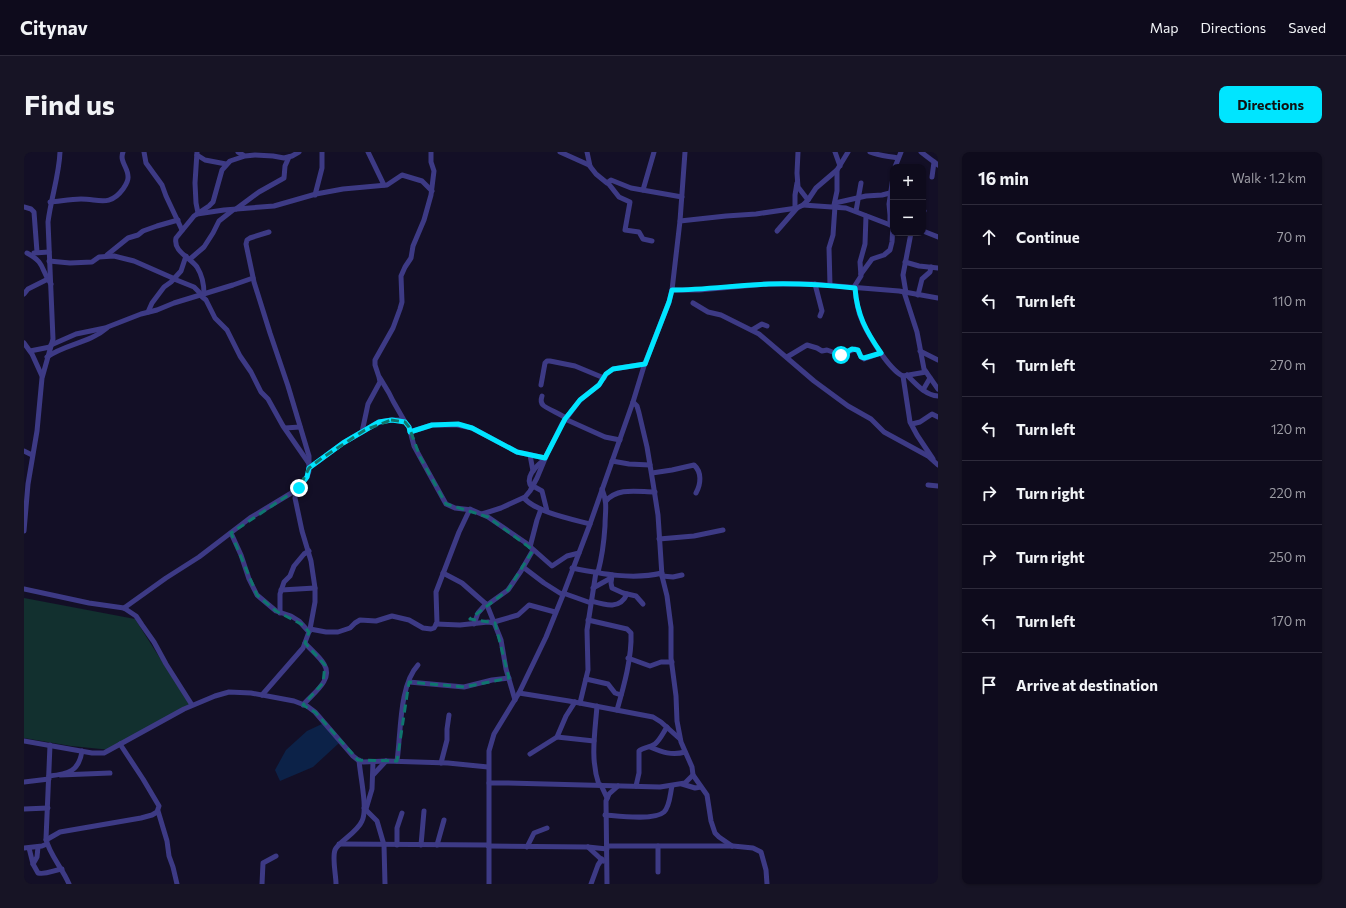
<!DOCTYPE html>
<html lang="en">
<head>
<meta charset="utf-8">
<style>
	body { margin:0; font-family:Commissioner,sans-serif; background:#171425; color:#f1f3f6 }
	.controls { position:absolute; right:12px; top:12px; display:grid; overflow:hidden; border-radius:8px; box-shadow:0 1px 3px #0004 }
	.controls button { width:36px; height:36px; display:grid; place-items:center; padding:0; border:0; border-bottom:1px solid #2e2b3b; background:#0e0b1c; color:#f1f3f6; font:20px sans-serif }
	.stop { position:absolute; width:12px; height:12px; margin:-9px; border:3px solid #00e5ff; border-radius:50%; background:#fff }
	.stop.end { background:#00e5ff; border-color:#fff; box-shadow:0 1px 4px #0008 }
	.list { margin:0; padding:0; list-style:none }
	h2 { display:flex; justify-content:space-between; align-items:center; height:52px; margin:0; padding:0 16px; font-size:17px }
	h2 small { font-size:13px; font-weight:400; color:#9b9ba3 }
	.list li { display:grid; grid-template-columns:26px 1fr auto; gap:12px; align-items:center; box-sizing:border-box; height:64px; padding:0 16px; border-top:1px solid #2e2b3b }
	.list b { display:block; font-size:15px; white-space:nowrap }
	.list em { font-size:13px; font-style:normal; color:#9b9ba3 }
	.icon { flex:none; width:22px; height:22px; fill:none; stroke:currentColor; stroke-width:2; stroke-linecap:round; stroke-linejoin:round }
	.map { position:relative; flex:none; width:914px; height:732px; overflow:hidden; border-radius:8px }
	header { display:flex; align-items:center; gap:24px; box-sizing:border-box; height:56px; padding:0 20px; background:#0e0b1c; border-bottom:1px solid #2e2b3b }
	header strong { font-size:19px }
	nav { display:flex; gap:22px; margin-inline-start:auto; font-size:14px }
	.intro { display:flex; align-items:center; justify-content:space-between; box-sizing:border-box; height:96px; padding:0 24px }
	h1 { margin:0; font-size:28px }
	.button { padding:10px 18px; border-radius:8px; background:#00e5ff; color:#111; font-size:14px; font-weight:700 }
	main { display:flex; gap:24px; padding:0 24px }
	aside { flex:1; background:#0e0b1c; border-radius:8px; box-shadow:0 1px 3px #0004 }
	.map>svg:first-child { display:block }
	.green { fill:#12302f }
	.water { fill:#0c2248 }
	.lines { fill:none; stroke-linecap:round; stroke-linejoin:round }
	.street { stroke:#3d3a85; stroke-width:5 }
	.route { stroke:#00e5ff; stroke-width:5 }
	.marked { fill:none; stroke:#0f766e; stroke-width:3; stroke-dasharray:8 5; stroke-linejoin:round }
</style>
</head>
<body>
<header>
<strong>Citynav</strong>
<nav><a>Map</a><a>Directions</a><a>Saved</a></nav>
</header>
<div class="intro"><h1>Find us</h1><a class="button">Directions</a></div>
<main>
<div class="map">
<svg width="914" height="732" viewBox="0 0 914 732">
	<rect width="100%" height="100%" fill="#130f26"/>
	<!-- green -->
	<polygon class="green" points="0,446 111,467 167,555 87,598 47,594 0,586"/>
	<!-- water -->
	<polygon class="water" points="300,571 315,591 289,615 256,629 251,618 262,598 283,579"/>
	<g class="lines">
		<!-- street -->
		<g class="street">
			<polyline points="120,0 122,11 138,33 142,44 158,78"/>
			<polyline points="173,0 171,31 172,51 174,61"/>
			<polyline points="214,0 219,3"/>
			<polyline points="344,0 360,33"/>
			<polyline points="536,0 565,13 572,22 583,31 587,28 607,36 658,45"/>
			<polyline points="563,0 566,14"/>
			<polyline points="774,0 773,21 774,35 784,48"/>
			<polyline points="811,0 816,14"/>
			<path d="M 846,0 C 855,4 865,4 874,6"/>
			<polyline points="897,0 914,13"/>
			<polyline points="173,3 181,8 202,12"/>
			<polyline points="871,15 877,0"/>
			<polyline points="908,25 910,10"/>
			<polyline points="584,31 595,45 606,50 601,78 615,80 619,87 628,89"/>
			<polyline points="619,38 630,0"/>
			<polyline points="291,43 298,16 298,0"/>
			<path d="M 26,50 C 37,49 47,47 57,47 C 75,47 86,55 99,37 C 101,34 104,30 104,26 C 105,16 95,10 99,0"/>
			<polyline points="811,51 842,44 858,43 866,41"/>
			<polyline points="779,53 822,56 869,74"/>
			<polyline points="810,53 813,39 813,18"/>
			<polyline points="0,55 7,57 10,60 13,100"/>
			<polyline points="771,56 771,43 773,31"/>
			<polyline points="212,57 235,40 260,26 261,14 265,5"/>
			<polyline points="832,59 837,31"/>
			<polyline points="899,61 900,59"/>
			<polyline points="173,62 200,58 250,54 292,42 319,37 363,33 378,23 398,29 408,39"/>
			<polyline points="656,69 702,64 732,62 773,56 779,53 784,48 792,36 813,18 824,0"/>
			<polyline points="866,73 866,63 865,52 869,25"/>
			<polyline points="753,79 773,56"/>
			<polyline points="899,79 914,85"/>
			<path d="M 3,101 C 22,111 16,117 27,132"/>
			<polyline points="10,101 25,100"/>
			<polyline points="83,103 104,86 114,83 119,79 133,74 154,68"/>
			<polyline points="166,107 180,95 189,81 195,69 209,58"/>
			<polyline points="25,109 46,111 68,110 75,105 90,104 110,109 151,127"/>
			<polyline points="881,110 895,114 914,116"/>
			<polyline points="837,122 848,107 860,103 866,98 868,90 869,74"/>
			<polyline points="150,127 170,135 178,143"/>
			<polyline points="791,132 798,159 796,164"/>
			<polyline points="806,133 805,96 809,83 811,54"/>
			<polyline points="830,135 837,124 836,110 841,92 842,64"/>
			<path d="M 831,136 C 832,146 833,157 837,166 C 842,180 865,218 879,224 L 902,220"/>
			<polyline points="648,138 675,138 744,132 788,132 875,139 914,146"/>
			<polyline points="880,140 893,180 900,217 914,237"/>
			<polyline points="882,141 879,123 887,81"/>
			<polyline points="0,142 4,137 24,127"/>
			<path d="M 180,142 C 180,132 178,123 173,115 C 166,105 149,100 152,86 L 170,64 L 185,54 L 189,50 L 198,18 L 206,9 L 221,4 L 231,3 L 249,4 L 260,6 L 268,4 L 275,0"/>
			<polyline points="176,143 182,148 191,166 203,178 216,204 227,220 237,240 244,247 259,274 286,313"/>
			<polyline points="894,143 898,127 906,120 907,115"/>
			<polyline points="669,151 684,160 697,163 735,182 790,229 824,254 847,267 860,280 904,304 914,313"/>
			<polyline points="124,160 128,151 140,135 147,130 157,119 162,104"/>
			<polyline points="728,178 738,172 743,174"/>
			<polyline points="0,191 8,202 18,224"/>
			<polyline points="27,193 52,182 81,176 117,162 133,158 150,151 209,133 229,126"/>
			<polyline points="6,199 26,195"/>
			<polyline points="896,199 914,208"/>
			<path d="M 23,205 C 41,192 66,191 83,176"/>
			<path d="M 763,205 L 783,193 L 793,196 L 798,199 L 803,198 L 817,203 L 831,197 C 836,198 835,205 840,207 L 857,201"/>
			<path d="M 883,223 C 892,232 901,243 914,244"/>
			<polyline points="879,224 886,270 893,283 909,307"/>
			<polyline points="356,226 365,241 369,249 381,270"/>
			<polyline points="517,233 521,211 523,209 526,209 551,214 580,226"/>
			<polyline points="899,238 906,226"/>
			<path d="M 518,244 C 517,247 516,250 519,253 C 520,255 538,263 542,266"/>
			<polyline points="541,267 581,285 596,288"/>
			<polyline points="888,272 896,270 908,262 914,265"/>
			<polyline points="261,276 276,275"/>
			<polyline points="338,280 344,252 356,230 355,225 351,213 351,208 369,176 376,157 378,150 377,124 381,115 387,106 389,94 400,68 407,43 410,19 407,10 407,0"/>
			<polyline points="386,280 408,273 433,273 448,276 493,300 521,306"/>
			<polyline points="0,299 8,303"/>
			<polyline points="506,303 509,319"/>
			<polyline points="588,309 605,312 626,313"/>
			<polyline points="285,316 319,291 355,270 367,268 376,268 381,270 385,275 390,294 396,305 422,352 431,356 448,358 464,365 502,391 528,414 543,404 555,401"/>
			<path d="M 628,321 L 648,318 L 670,313 C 678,320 677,332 672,341"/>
			<polyline points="904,333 914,334"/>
			<polyline points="509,334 518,339 523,359"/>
			<path d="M 508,336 C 500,326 511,315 520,308"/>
			<path d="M 500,346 C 512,360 547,367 566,372"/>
			<path d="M 582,349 C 594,335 614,340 631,340"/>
			<polyline points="458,362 477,356 501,345 506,339 513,326 523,302 538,272 556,248 575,233 582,222 589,217 621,212"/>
			<path d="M 0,379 L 4,332 L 13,279 L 18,226 L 29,187 L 24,70 C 27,46 35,24 36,0"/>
			<polyline points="207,381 217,403 225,427 233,443 252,459 267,464 275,469 285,480"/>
			<polyline points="635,387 670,384 699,378"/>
			<polyline points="506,395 513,368 517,357"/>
			<polyline points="499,415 520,431 539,443"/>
			<path d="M 548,416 C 578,422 609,428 638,421"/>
			<path d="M 574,420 C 578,405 580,390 581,374 C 581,359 584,352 578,337"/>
			<polyline points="419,421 438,431 463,453 477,488 482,517 491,548"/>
			<polyline points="588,423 587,431 588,436 599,441 612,444 619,452"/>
			<polyline points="638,424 649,425 658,423"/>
			<polyline points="569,436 587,426"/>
			<polyline points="0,437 65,451 100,456 112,464 118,473 130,490 142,512 168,553"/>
			<polyline points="257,438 291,436"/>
			<polyline points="539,441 567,451"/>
			<path d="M 567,449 C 581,453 596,458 603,442"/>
			<polyline points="463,453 484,438 497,419 509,398"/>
			<polyline points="100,456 142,426 175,405 226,366 274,337"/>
			<polyline points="256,461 256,442 260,430 266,424 270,414 280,402 285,399"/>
			<path d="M 564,468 L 603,477 L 607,481 C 608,505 600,534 593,558"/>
			<polyline points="470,470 494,463 505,453 531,460"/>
			<polyline points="412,472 436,473 464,470 471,471"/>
			<polyline points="450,472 454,461 462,452"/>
			<polyline points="286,477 302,480 314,480 326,476 331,471 336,468 352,469 368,464 385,468 399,476 407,477 410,476 413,471 412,440 435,380 446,357"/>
			<polyline points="604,506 626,514 637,510 648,510"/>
			<polyline points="562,527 584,532 591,541 597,543"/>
			<polyline points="385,530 440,535 468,528 485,526"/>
			<polyline points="495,541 545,549 629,565 637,570 656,587"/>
			<polyline points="238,543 279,496 286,477 291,450 291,436 287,409 278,379 271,346 272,339 283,325 285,319 285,304 264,234 246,181 230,130 222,92 223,88 226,86 245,80"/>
			<polyline points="556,551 564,518 563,478 572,420"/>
			<path d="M 279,553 C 288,542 310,528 300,512 C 295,504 287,498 281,491"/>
			<path d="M 573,554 C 571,581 566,607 575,633"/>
			<polyline points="533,585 570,589"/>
			<polyline points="0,589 68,601 80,601 160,557 191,544 205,540 227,541 270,549 283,554 291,560 329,604 334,608 339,610 362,609 424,611 464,615"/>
			<path d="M 26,593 L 22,687 C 25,702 39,717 45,732"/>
			<path d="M 626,595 C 638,600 648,604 661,600"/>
			<polyline points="506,602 533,585 542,564 551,550"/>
			<path d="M 373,609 C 377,582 375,533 394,513"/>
			<polyline points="417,611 423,588 423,577 425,563"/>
			<polyline points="36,623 86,621"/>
			<polyline points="349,623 362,609"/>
			<polyline points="669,623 683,643 687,669 691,681 695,685 708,694"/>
			<path d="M 25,624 C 45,622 55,619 58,599"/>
			<polyline points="0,630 25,627"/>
			<polyline points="465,631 483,631 636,635 661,631 669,623 668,615 657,590 653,569 652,544 647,506 647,475 643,444 638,424 634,363 629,331 623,295 615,261 613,254 609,250"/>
			<polyline points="658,632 671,636 677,635"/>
			<polyline points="577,633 583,646"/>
			<path d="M 612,634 L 615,621 L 615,599 C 619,595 626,596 631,592 C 636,588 639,581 643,575"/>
			<polyline points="340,656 353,669 360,693"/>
			<polyline points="0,657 24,656"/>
			<polyline points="342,657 348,637 349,610"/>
			<polyline points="134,659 143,689 145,704 149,715 153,732"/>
			<path d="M 581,663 C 594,664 630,669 640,660 C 646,654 646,642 648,634"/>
			<polyline points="22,688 36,680 117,666 128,663 133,660 135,654 119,627 96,592"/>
			<polyline points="315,692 464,693"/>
			<polyline points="360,693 361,732"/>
			<polyline points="373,693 373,676 378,661"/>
			<polyline points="397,693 400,659"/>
			<polyline points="413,693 420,668"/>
			<polyline points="464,694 564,695 583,697"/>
			<polyline points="583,694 709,694 729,696 737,700 742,718 743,732"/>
			<polyline points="503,695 510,681 523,676"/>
			<polyline points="564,695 579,709"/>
			<polyline points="0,696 18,694 23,692"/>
			<path d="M 5,696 L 9,712 L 14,721 C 22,723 30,718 38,717"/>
			<polyline points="9,712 13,705 14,695"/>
			<polyline points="634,720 634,694"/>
			<polyline points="238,732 239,711 252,704"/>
			<path d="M 312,732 C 312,723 308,706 311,698 C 314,690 333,681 338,669 C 344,657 336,623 335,608"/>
			<polyline points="465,732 465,599 470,582 495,541 522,485 539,443 566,372 609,250 620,214 645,150 648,138 656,69 661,0"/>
			<polyline points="567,732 574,713 578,707"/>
			<polyline points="583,732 582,649 585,642 594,634"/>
		</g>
	</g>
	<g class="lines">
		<!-- route -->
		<path class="route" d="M 275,336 L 283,325 L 285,316 L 319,291 L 355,270 L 368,268 L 381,270 L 385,275 L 386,280 L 408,273 L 434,272 L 448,276 L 493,300 L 521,306 L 541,267 L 556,248 L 575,233 L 582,222 L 589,217 L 621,212 L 645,150 L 648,138 C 681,138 713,133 745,132 C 774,131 802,133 831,136 C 833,163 842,179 857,201 L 840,206 L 837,205 L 834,198 L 828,197 L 817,203"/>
	</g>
	<!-- marked area -->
	<path class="marked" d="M 367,268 L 381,270 L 385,275 L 396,305 L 422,352 L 464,365 L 509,398 L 484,438 L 446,467 L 471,471 L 485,526 L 440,535 L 385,530 L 373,609 L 334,608 L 291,560 L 279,553 L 299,531 L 301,513 L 281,491 L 285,480 L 279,473 L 252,459 L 233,443 L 207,381 L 275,336 L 285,316 L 298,306 L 341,278 Z"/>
</svg>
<div class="controls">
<button>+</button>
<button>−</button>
</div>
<div class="stop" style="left:817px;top:203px"></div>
<div class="stop end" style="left:275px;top:336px"></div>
</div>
<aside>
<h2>16 min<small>Walk · 1.2 km</small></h2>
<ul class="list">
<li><svg class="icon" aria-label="ahead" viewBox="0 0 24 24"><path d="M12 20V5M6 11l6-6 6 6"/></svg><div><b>Continue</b></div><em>70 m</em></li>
<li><svg class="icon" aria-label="left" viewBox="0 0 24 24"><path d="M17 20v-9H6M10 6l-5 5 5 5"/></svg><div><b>Turn left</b></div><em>110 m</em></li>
<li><svg class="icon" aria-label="left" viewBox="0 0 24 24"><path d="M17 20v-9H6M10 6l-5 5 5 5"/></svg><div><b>Turn left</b></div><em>270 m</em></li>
<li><svg class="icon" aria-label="left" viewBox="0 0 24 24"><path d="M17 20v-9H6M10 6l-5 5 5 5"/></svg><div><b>Turn left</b></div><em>120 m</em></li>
<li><svg class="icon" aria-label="right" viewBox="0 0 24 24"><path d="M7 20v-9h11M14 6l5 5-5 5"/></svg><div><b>Turn right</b></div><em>220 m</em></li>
<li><svg class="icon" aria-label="right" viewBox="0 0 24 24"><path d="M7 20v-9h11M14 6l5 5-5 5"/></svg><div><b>Turn right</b></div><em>250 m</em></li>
<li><svg class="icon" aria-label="left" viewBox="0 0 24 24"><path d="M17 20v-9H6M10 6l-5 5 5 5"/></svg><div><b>Turn left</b></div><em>170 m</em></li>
<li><svg class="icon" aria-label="arrive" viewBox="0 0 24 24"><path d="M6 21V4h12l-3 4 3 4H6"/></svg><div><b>Arrive at destination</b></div></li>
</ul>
</aside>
</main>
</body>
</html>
